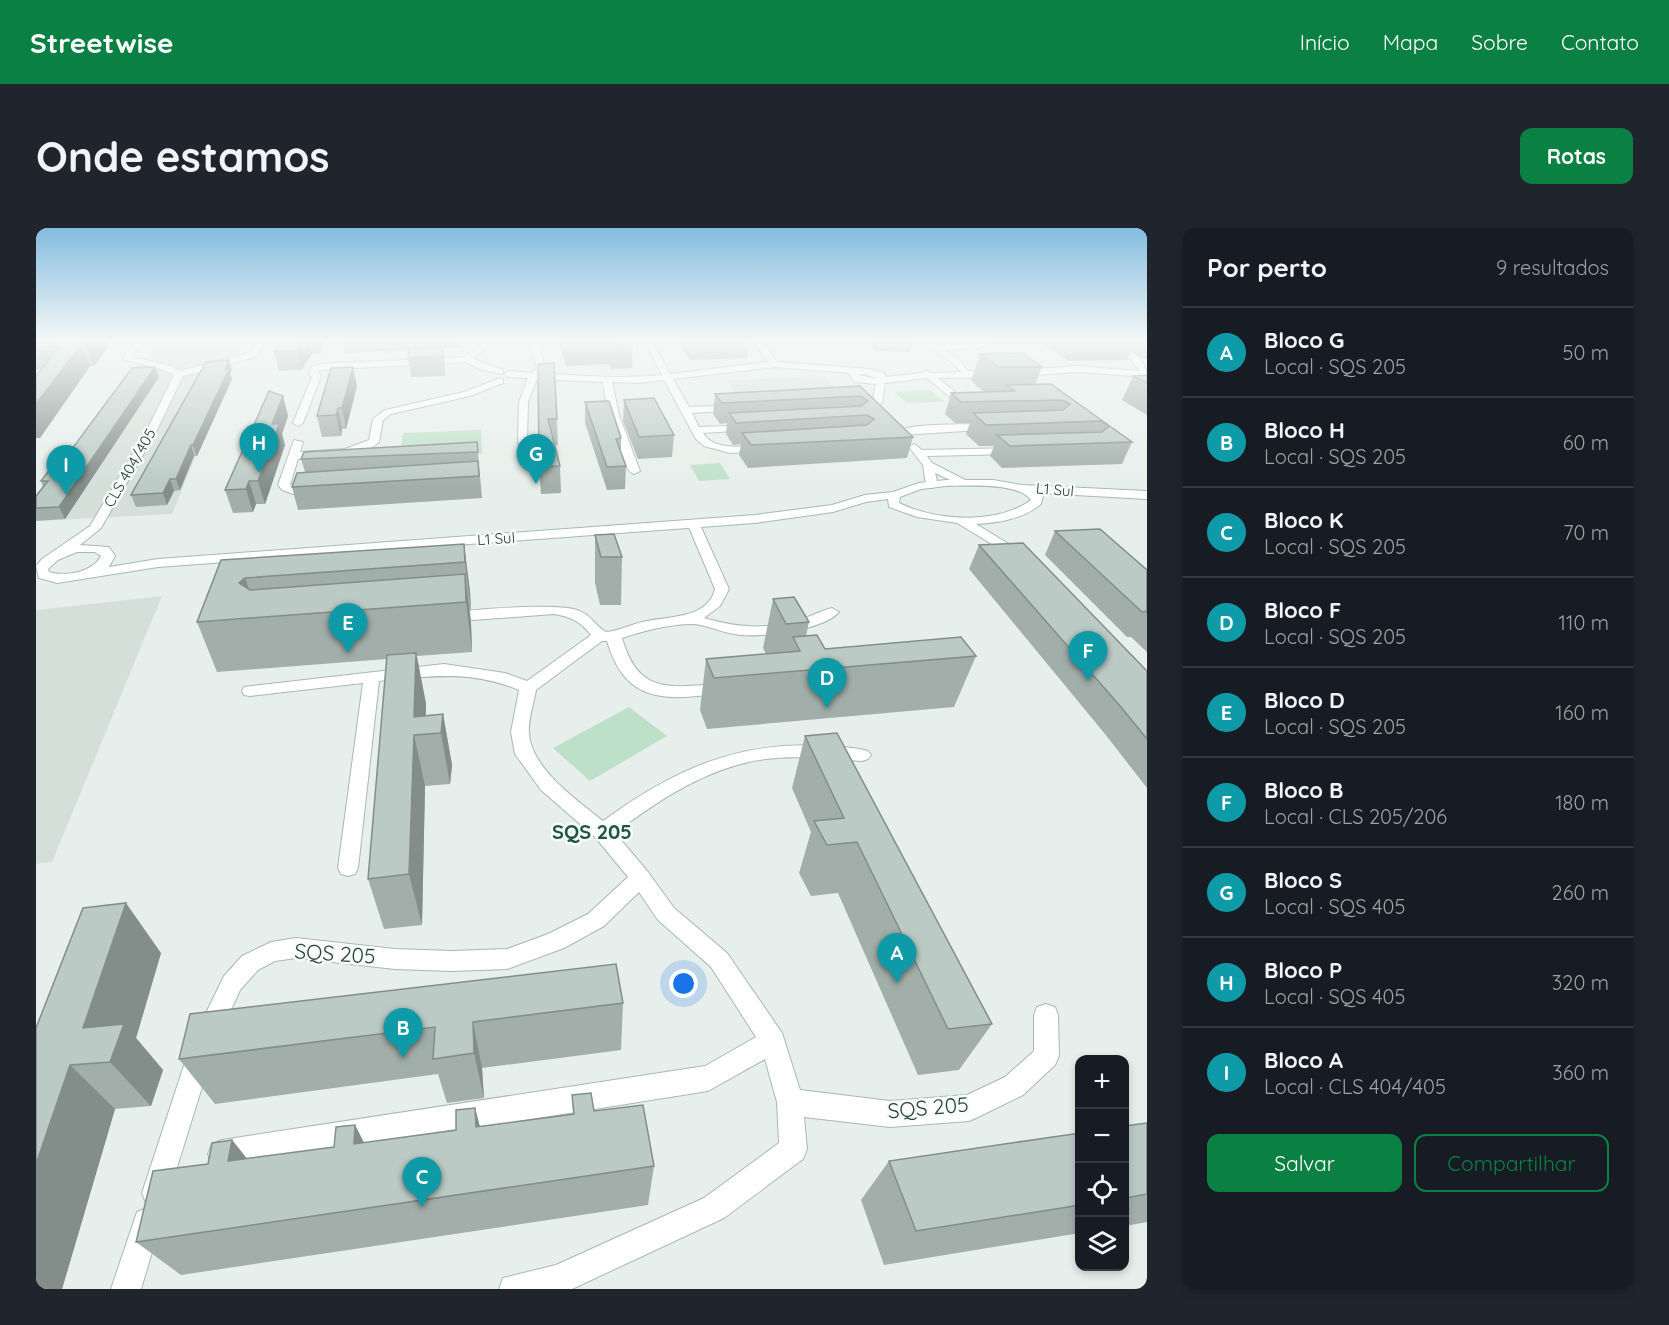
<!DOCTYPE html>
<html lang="pt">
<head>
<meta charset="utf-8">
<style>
	body { margin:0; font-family:Quicksand,sans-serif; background:#20242c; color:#f1f3f6 }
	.controls { position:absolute; right:18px; bottom:18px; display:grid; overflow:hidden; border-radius:12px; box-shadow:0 3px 9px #0003 }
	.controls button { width:54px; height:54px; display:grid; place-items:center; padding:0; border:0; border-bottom:2px solid #363941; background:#171b24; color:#f1f3f6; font:30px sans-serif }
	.you { position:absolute; left:648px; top:756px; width:21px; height:21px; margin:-15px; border:4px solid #fff; border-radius:50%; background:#1a73e8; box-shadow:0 0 0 9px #1a73e833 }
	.badge { display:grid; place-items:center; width:39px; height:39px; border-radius:50%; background:#0b8043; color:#fff; font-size:20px; font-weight:700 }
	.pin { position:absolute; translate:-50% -50px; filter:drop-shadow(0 2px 3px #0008) }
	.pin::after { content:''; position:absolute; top:32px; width:21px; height:18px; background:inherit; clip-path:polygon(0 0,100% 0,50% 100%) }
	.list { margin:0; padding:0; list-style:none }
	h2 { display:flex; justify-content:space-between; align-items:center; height:78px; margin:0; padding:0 24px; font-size:26px }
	h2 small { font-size:20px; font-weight:400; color:#9ea1a6 }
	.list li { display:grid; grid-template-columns:39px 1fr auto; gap:18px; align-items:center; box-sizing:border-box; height:90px; padding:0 24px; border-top:2px solid #363941 }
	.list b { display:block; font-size:22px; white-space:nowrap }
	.list p { margin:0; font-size:20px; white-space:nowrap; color:#9ea1a6 }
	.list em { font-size:20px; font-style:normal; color:#9ea1a6 }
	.actions { display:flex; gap:12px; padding:18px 24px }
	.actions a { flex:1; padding:14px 0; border:2px solid #0b8043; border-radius:12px; text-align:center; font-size:21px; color:#0b8043 }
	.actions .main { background:#0b8043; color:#fff }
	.icon { flex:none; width:33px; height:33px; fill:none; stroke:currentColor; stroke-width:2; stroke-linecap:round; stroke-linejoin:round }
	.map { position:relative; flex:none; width:1111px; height:1061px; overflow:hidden; border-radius:12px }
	header { display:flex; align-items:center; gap:36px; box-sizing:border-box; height:84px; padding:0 30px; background:#0b8043; color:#fff }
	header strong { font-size:28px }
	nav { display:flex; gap:33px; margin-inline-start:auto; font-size:21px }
	.intro { display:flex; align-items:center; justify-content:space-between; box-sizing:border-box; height:144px; padding:0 36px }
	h1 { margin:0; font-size:42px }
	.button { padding:15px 27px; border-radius:12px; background:#0b8043; color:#fff; font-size:21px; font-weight:700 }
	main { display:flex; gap:36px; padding:0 36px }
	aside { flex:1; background:#171b24; border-radius:12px; box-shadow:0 3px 9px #0003 }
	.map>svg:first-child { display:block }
	.built { fill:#d4dfda }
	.green { fill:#bfe0c8 }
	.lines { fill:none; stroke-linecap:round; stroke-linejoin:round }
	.street-casing { stroke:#a8b8b2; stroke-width:2 }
	.secondary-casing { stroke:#a4bbb3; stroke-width:2 }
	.street { fill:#fff; fill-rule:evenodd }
	.secondary { fill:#fff; fill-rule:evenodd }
	.wall { fill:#a1aea9 }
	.shaded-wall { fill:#838d89 }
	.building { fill:#bbcac4; stroke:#838d89; stroke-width:1.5 }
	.labels { text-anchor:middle; stroke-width:5; stroke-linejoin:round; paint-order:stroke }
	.far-street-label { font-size:15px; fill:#24423a; stroke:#f7fbf9 }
	.neighbourhood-label { font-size:20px; font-weight:bold; fill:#1f5548; stroke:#f7fbf9 }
	.near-street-label { font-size:21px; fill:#24423a; stroke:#f7fbf9 }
</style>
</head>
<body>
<header>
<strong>Streetwise</strong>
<nav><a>Início</a><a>Mapa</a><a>Sobre</a><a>Contato</a></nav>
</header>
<div class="intro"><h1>Onde estamos</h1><a class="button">Rotas</a></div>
<main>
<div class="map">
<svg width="1111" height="1061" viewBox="0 0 1111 1061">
	<rect width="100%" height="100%" fill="#e6efeb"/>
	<!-- built -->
	<g class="built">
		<polygon points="122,111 208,111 136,286 0,293"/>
		<polygon points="790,149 808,169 703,172 691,152"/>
		<polygon points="126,368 16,634 0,636 0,382"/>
	</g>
	<!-- green -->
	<g class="green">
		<polygon points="894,162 909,174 871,175 858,164"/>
		<polygon points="445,202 446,226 364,230 367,205"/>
		<polygon points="684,235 694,251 663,253 654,237"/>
		<polygon points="593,479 631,508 554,553 517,520"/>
	</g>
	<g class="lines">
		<!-- street casing -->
		<g class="street-casing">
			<g id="street">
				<polygon points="441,111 454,111 457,114 437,131 467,142 467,146 443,141 430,134 285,142 282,144 285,148 267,195 262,198 257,195 276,149 273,145 276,139 284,136 429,129 447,115"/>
				<path d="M 494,111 L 502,111 L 509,140 L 505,145 C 545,148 586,151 626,147 L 607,111 L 615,111 L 634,146 L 732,134 L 716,111 L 724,111 L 741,134 L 834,141 L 848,145 L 850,149 L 886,145 L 890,142 L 895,145 L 925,144 L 916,134 L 880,111 L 890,111 L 901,117 L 941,116 L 939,111 L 948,111 L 951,116 L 942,120 L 908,122 L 922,130 L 932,143 L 975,143 L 1041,138 L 1104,143 L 1094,131 L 1065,111 C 1083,111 1111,129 1111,149 L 1041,144 L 975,149 L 902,150 L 925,169 L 940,172 L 942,174 L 937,177 L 919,173 L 891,150 L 849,155 L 846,175 L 841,178 L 836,175 L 840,156 L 818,154 L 813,145 L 738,139 L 637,151 L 653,179 L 704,177 L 706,179 L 701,182 L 656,185 L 663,199 L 720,197 L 720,201 L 716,202 L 667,205 C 678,224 709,218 727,217 L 732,220 L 727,223 L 694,225 L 668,218 L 660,211 L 628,152 L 604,155 L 576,154 L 583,187 L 604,243 L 598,246 C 583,241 569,171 567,154 L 501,151 L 492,174 L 491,213 L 482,215 L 483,174 L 492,150 L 472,149 L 468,146 L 472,143 L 496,145 L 501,140 ZM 828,146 L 842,151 L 822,147 Z"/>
				<path d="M 464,150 L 467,151 L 467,155 L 434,168 L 355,186 L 347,192 L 343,214 C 324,232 287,230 262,231 L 254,257 L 280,258 L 284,259 L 284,263 L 257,266 L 246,262 L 242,257 L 258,212 L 267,214 L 264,224 L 309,221 L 333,212 L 337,191 L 349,182 L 428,164 Z"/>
				<path d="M 956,196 L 960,197 L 960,201 L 866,207 L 861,204 C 874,194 936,197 956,196 Z"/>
				<polygon points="878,216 886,222 980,220 985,223 980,226 891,228 896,235 933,254 927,257 923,256 899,245 902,257 896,260 890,257 887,237 873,219"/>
				<path d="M 658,293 L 664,297 L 693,361 L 684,378 L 668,390 C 699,399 728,402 761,393 C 773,389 784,383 796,380 L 803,384 C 788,402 721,411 698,406 C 684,404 667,395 653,396 C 630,397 607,403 586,410 C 600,457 621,461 667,457 C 676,456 686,454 695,456 L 697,460 L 695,464 L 689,465 C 632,472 590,478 571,413 L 566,413 L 500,462 C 498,475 492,491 493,504 C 494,540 541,572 567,593 C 637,542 702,512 791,518 C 805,519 819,519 832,523 L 835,527 L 832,531 L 826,533 C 794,531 762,527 730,531 C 674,538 622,572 579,605 L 612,644 L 638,680 L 691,725 L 746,805 L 764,862 L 854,873 L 931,867 L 969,849 L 998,823 L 998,787 L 1001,779 L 1010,776 L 1019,779 L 1022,787 L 1023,828 L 1019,837 L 987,867 L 942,889 L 933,893 L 854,899 L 768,889 L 771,921 L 767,931 L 688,990 L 536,1061 L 463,1061 L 467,1050 L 520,1037 L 668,970 L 743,915 L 741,874 L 729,831 L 672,863 L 186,940 L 176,936 L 172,926 L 176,916 L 186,912 L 669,838 L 720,809 L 675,739 L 622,692 L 603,664 L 568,698 L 528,720 L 471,741 L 416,743 L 359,741 L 260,730 L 239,733 L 222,742 L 204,762 L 179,817 L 130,975 L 120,979 L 110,975 L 106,965 L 155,816 L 188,748 L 206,728 L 235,714 L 260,710 L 359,721 L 416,723 L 471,721 L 512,706 L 552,686 L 592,649 L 559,609 L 505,562 L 479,526 L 475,504 L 483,462 C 436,442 393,448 343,453 L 322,640 L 319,646 L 312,648 L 305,646 L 302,640 L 327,455 L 214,468 L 208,467 L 206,463 L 208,459 L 408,436 L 469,445 L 491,453 L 555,407 C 544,393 535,389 518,386 L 410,394 L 403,390 L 405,387 C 428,381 520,375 541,382 C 556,387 559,398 570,404 C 582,403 594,397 606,394 C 629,388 672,392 679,361 L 652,297 Z"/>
				<polygon points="111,980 121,984 125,994 105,1061 75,1061 101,984"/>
			</g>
		</g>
		<!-- secondary casing -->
		<g class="secondary-casing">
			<path id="secondary" d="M 101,111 L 110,111 L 96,129 L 135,138 L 144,143 L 210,126 L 216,122 L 222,111 L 230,111 L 222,126 L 216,130 L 147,148 L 120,204 L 65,300 L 44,317 L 73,319 L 79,328 L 73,339 L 122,331 L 719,287 L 796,277 L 829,267 L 857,264 L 883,255 L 910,252 L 957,252 L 986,257 L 1111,263 L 1111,271 L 1004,265 L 1007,268 L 1005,276 C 987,291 963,295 940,296 L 989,326 L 991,329 L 984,333 L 921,295 L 881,289 L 853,279 L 852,271 L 830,274 L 797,284 L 719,295 L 122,339 L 21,355 L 3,350 L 0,338 L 6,331 L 54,298 L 110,204 L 138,147 L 129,142 L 88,132 L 87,130 ZM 910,258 C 930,258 983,254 995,272 C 961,297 900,293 863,275 L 864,269 L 885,261 ZM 41,324 L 59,324 L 65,328 C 57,344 30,349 13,344 L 12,341 L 22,332 Z"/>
		</g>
		<!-- street -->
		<use href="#street" class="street"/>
		<!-- secondary -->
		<use href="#secondary" class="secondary"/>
	</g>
	<!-- wall -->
	<g class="wall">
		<polygon points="0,111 70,111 73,118 58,138 54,138 4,210 5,141 0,142"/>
		<polygon points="244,111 289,111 284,126 276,126 265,142 243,143 238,124"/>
		<polygon points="307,111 425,111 425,120 408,120 409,148 375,149 372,130 373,122 309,125"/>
		<polygon points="522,111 594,111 597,117 596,140 575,141 573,136 530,138"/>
		<polygon points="640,111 713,111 711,130 654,132"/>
		<polygon points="828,111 878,111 874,124 840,123"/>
		<polygon points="918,111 938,111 938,114 922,114"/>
		<polygon points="950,111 1111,111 1111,131 1107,131 1095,122 1091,132 1033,133 1007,116 953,117"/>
		<polygon points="944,126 1006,139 999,157 1015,156 1096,214 1086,236 966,240 954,228 958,218 943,218 930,206 934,195 919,195 909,186 915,165 948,164 935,153"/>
		<polygon points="518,135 522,217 519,217 524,238 525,265 505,266 503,239"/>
		<polygon points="119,139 123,149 29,291 0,293 0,268 7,259 5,253"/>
		<polygon points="196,142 194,146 196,151 161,228 158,228 144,262 138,263 131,277 100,279 95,267"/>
		<polygon points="1111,147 1111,187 1086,172 1097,148"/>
		<polygon points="321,158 310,201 306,201 305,208 286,209 281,188"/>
		<polygon points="824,158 877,209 871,230 712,240 703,227 705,216 697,217 690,206 691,195 684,196 677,186 679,166"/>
		<polygon points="247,168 252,188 246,206 249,217 229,276 220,276 217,284 197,285 189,262"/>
		<polygon points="588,172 638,207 636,229 602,231 587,193"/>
		<polygon points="549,174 585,210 585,225 590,238 589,261 571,262 549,195"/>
		<polygon points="441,214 446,270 262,282 256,259 269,244 265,231"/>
		<polygon points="1019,303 1111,342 1111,424 1095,409 1091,409 1009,327"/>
		<polygon points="559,307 586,329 585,377 564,377 559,355"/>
		<polygon points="428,316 434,364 435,382 434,382 435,395 436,424 381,428 390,476 390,487 407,486 416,537 414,556 389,558 386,697 348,701 332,651 351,431 181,444 161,394 185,332"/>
		<polygon points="943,317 1111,443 1111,560 1069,506 933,341"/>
		<polygon points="737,371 773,394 770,408 789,421 940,428 918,479 671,501 664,482 670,431 730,426 727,420"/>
		<polygon points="769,508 956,796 923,842 882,847 802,665 775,668 763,645 775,604 756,560"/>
		<polygon points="125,725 100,810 127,842 115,878 79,881 26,1061 0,800"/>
		<polygon points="587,775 585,822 446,840 448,870 411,875 402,846 179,876 143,831"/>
		<polygon points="536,867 558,883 618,938 612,977 145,1047 100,1014 172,936 196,912 211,931 298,919 319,897 328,915 420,902 439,880 444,899 537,886"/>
		<polygon points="1111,895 1111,994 1089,998 1089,898"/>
		<polygon points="1044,905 1044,1005 848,1037 825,972 853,933"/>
	</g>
	<!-- shaded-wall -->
	<g class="shaded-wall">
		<polygon points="54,111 70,111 73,118 58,138 49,117"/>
		<polygon points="269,111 272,111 276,126 265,142 261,123"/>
		<polygon points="280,111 289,111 284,126"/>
		<polygon points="45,117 54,138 4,210 0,210 0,176"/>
		<polygon points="193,132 196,142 194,146 196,151 161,228 157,217"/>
		<polygon points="119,139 123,149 29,291 23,279"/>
		<polygon points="317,139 321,158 310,201 306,180"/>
		<polygon points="247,168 252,188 246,206 249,217 229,276 222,253 236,196"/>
		<polygon points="302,180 306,201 305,208 300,187"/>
		<polygon points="155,217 158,228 144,262 140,251"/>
		<polygon points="134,251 138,263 131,277 127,265"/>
		<polygon points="213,253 220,276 217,284 210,261"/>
		<polygon points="428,316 434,364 435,382 429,334"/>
		<polygon points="429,346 435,395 436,424 430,374"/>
		<polygon points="209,350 223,390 203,355"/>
		<polygon points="380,425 390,476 389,506 378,489"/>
		<polygon points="407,486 416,537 414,556 405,505"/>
		<polygon points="378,507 389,558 386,697 373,646"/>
		<polygon points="90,675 125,725 100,810 127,842 115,878 74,834 47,800"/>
		<polygon points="437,794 446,840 448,870 438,825"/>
		<polygon points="34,837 79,881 26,1061 0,1061 0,936"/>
		<polygon points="439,880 450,922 440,899"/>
		<polygon points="319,897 340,938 318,916"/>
		<polygon points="196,912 229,953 192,933"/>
	</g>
	<!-- building -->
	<g class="building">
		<polygon points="49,111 54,111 49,117 45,117 0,176 0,148 24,118 0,120 0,115 44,113"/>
		<polygon points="244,111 269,111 261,123 238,124"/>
		<polygon points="529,111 594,111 597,117 575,118 573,113 530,115"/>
		<polygon points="406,119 407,129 372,130 373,120"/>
		<polygon points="986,125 1006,139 962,139 944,126"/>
		<polygon points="193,132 189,141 193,141 157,217 155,217 140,251 134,251 127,265 95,267 170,134"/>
		<polygon points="518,135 521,191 512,191 524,238 503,239 502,136"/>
		<polygon points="119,139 23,279 0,280 0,268 12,253 5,253 26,225 33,225 96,140"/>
		<polygon points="317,139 306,180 302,180 300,187 281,188 295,140"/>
		<polygon points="1111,147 1111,155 1097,148"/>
		<polygon points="1015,156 1096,214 974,218 961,207 1066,204 1073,198 1065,193 950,197 937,185 1027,182 1034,176 1026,172 925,174 915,165 979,163 971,157"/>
		<polygon points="824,158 877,209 715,217 706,205 831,197 838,191 831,187 700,195 693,185 825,178 832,173 825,168 686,175 679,166"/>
		<polygon points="233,163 247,168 236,196 243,196 222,253 213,253 210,261 189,262"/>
		<polygon points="618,170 638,207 603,209 588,172"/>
		<polygon points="573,173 585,210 580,211 590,238 571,239 549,174"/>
		<polygon points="441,214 442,224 265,231 268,224"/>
		<polygon points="442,233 443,248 256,259 261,245"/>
		<polygon points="1064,301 1111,342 1111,385 1110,383 1106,384 1019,303"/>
		<polygon points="578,306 586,329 565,329 559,307"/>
		<polygon points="987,315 1111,443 1111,511 1085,479 943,317"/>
		<polygon points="428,316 429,334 209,350 203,355 214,362 429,346 430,374 161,394 185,332"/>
		<polygon points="758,369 773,394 750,396 737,371"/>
		<polygon points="781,407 789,421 925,409 940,428 678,450 670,431 764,423 757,409"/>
		<polygon points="380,425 378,489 407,486 405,505 378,507 373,646 332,651 351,427"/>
		<polygon points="801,505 956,796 912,801 821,614 791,617 778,593 808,590 769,508"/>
		<polygon points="90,675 47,800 88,796 74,834 34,837 0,936 0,800 47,680"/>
		<polygon points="580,736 587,775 437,794 438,825 397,831 399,799 143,831 154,786"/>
		<polygon points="555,865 558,883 607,877 618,938 100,1014 117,943 172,936 176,915 196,912 192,933 298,919 300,899 319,897 318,916 420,902 420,882 439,880 440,899 538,886 536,867"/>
		<polygon points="1111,895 1111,966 1089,970 1089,898"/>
		<polygon points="1044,905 1044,977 880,1003 853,933"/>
	</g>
	<!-- sky -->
	<linearGradient id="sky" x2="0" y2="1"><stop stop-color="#84bce0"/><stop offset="0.43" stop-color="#f4f8f6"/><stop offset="1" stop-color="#f4f8f6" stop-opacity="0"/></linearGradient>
	<rect width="1111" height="260" fill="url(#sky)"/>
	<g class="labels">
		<!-- far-street labels -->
		<g class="far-street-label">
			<text transform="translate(94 240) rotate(-60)" y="5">CLS 404/405</text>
			<text transform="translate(1019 262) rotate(5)" y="5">L1 Sul</text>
			<text transform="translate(460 311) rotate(-4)" y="5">L1 Sul</text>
		</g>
		<!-- neighbourhood labels -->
		<g class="neighbourhood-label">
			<text x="556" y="611">SQS 205</text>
		</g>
		<!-- near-street labels -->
		<g class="near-street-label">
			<text transform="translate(299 726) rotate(4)" y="7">SQS 205</text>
			<text transform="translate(892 880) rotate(-5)" y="7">SQS 205</text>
		</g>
	</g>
</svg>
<div class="controls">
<button>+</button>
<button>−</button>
<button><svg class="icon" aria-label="locate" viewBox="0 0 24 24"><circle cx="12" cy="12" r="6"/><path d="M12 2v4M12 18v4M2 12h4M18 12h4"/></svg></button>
<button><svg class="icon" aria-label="layers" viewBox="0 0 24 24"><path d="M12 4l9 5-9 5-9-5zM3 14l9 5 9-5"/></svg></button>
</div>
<div class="you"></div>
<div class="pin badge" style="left:861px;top:755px;background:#0f9aa8">A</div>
<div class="pin badge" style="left:367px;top:830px;background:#0f9aa8">B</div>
<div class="pin badge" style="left:386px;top:979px;background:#0f9aa8">C</div>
<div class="pin badge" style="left:791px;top:480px;background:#0f9aa8">D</div>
<div class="pin badge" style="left:312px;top:425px;background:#0f9aa8">E</div>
<div class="pin badge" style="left:1052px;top:453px;background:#0f9aa8">F</div>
<div class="pin badge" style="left:500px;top:256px;background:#0f9aa8">G</div>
<div class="pin badge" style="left:223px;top:245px;background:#0f9aa8">H</div>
<div class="pin badge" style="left:30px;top:267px;background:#0f9aa8">I</div>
</div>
<aside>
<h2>Por perto<small>9 resultados</small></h2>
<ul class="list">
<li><span class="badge" style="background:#0f9aa8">A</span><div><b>Bloco G</b><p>Local · SQS 205</p></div><em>50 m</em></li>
<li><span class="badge" style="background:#0f9aa8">B</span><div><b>Bloco H</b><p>Local · SQS 205</p></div><em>60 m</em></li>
<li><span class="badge" style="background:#0f9aa8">C</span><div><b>Bloco K</b><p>Local · SQS 205</p></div><em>70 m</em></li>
<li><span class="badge" style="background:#0f9aa8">D</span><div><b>Bloco F</b><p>Local · SQS 205</p></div><em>110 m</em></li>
<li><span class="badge" style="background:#0f9aa8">E</span><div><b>Bloco D</b><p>Local · SQS 205</p></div><em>160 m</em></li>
<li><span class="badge" style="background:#0f9aa8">F</span><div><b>Bloco B</b><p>Local · CLS 205/206</p></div><em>180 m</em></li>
<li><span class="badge" style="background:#0f9aa8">G</span><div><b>Bloco S</b><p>Local · SQS 405</p></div><em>260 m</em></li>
<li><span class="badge" style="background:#0f9aa8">H</span><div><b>Bloco P</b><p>Local · SQS 405</p></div><em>320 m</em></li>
<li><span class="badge" style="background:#0f9aa8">I</span><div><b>Bloco A</b><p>Local · CLS 404/405</p></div><em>360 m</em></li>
</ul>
<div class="actions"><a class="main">Salvar</a><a>Compartilhar</a></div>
</aside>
</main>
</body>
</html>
